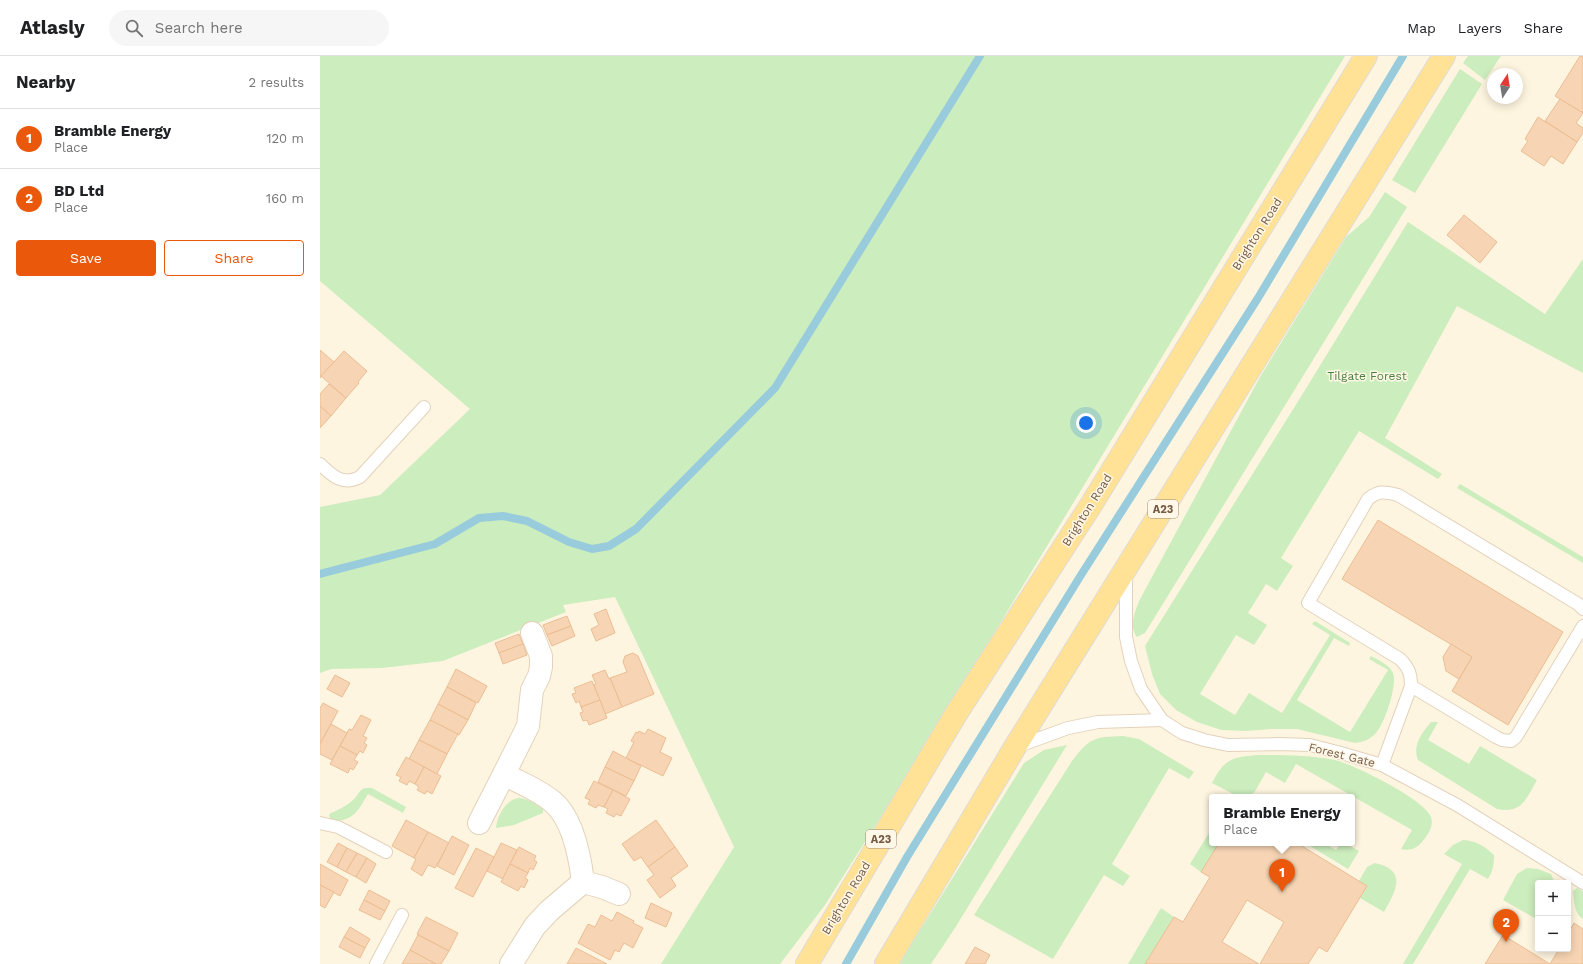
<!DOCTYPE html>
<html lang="en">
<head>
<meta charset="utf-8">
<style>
	body { margin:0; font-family:"Work Sans",sans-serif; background:#f6f6f6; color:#202124 }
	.controls { position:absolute; right:12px; bottom:12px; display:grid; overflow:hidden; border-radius:4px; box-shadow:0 2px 10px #0003 }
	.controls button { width:36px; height:36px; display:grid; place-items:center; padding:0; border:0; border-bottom:1px solid #e0e0e0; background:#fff; color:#202124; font:20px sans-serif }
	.compass { position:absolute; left:1167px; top:12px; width:36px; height:36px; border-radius:50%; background:#fff; box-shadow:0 2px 10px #0003; rotate:12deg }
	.you { position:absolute; left:766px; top:367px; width:14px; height:14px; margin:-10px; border:3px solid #fff; border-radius:50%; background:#1a73e8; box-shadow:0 0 0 6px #1a73e833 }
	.badge { display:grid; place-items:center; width:26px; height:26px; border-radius:50%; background:#ea580c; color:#fff; font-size:13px; font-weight:700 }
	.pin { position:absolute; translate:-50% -33px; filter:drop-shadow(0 1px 2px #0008) }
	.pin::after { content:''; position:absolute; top:21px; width:14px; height:12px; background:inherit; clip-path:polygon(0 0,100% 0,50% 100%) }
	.popup { position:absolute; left:889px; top:738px; width:146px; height:52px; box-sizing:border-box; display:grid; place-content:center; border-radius:4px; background:#fff; filter:drop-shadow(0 1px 3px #0005); font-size:13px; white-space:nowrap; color:#757577 }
	.popup b { font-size:15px; color:#202124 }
	.popup::after { content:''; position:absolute; left:50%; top:100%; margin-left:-8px; border:8px solid transparent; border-top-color:#fff }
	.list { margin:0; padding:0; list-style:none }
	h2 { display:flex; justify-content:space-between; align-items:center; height:52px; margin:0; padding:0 16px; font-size:17px }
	h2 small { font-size:13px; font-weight:400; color:#757577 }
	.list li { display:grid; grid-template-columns:26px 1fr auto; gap:12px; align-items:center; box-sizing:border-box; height:60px; padding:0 16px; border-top:1px solid #e0e0e0 }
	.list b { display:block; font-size:15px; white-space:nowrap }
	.list p { margin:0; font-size:13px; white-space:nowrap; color:#757577 }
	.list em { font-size:13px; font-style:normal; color:#757577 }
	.actions { display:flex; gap:8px; padding:12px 16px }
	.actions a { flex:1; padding:9px 0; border:1px solid #ea580c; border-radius:4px; text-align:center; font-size:14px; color:#ea580c }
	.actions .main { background:#ea580c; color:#fff }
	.icon { flex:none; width:22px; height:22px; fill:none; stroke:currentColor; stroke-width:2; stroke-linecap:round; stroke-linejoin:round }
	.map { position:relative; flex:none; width:1263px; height:908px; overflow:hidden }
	header { display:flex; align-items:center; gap:24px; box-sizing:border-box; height:56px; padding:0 20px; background:#fff; border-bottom:1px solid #e0e0e0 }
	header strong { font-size:19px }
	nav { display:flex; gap:22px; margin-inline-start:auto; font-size:14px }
	.search { width:280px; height:36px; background:#f6f6f6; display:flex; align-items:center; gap:10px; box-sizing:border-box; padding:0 14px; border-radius:22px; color:#757577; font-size:15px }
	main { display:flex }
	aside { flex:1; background:#fff }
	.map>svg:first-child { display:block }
	.green { fill:#ccedbd }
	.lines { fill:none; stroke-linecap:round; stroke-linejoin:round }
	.stream { stroke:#98cbdc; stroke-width:8 }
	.building { fill:#f7d5b4; stroke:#ebbd93 }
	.lane-casing { stroke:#e3d2bb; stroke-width:14 }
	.street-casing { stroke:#e3d2bb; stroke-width:24 }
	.primary-casing { stroke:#e1dbd6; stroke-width:24 }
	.lane { stroke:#fff; stroke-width:12 }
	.street { stroke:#fff; stroke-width:22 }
	.primary { stroke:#ffe296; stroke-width:22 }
	.labels { text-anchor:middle; stroke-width:3; stroke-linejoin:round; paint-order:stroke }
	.shield { fill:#fff8e8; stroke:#a08b76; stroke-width:1 }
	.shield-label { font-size:11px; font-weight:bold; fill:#775c45 }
	.street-label { font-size:12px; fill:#775c45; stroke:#fff8e8 }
	.park-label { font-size:12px; fill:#497f3b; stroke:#fff8e8 }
</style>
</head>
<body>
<header>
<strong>Atlasly</strong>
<div class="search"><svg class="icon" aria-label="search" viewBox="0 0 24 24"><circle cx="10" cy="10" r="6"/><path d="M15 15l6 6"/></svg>Search here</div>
<nav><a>Map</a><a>Layers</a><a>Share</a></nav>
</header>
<main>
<aside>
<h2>Nearby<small>2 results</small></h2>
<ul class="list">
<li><span class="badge">1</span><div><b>Bramble Energy</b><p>Place</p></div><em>120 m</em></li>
<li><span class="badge">2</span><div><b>BD Ltd</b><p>Place</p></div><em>160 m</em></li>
</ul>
<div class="actions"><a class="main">Save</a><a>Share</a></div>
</aside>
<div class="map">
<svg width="1263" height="908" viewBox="0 0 1263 908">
	<rect width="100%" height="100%" fill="#fef5e0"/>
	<!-- green -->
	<g class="green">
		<polygon points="0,0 1025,0 600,699 505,849 460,908 341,908 414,791 295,541 243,549 246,556 123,605 62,612 11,613 0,617 0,451 60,439 150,353 0,225"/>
		<polygon points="1148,0 1181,0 1165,24 1143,7"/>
		<polygon points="1140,13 1162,28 1095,137 1072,124"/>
		<path d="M 1065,136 L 1087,151 L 825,577 L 817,581 C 808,570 815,557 819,545 L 940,321 L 1026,181 L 1049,161 Z"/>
		<path d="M 1088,166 L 1225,258 L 1263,203 L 1263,317 L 1137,250 L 1065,382 L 1122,418 L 1118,423 L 1039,375 L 961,502 L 973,510 L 957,535 L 946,528 L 928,557 L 947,569 L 934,589 L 916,579 L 880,638 L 915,659 L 929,637 L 962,657 L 1010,579 L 992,568 L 995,565 L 1030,587 L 1029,590 L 1014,582 L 977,644 L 1030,676 L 1068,614 L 1049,603 L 1051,600 C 1058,604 1070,609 1073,617 C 1078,628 1064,670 1055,678 C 1049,684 1043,686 1035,687 L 977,673 L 951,673 L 926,675 L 901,674 L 877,666 L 856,654 L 840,638 L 832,618 L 825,590 L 982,339 Z"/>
		<polygon points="1140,428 1263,501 1263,507 1137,432"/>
		<path d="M 1111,666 L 1118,666 L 1108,684 L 1149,708 L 1160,690 L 1217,724 C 1206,743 1202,758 1177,753 L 1098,704 C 1092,689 1102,677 1111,666 Z"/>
		<path d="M 803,680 L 819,683 L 874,716 L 869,723 L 849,712 L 792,808 L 810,820 L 803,830 L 784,819 L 733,903 L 654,859 L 752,705 C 770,682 773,681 803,680 Z"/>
		<polygon points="747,689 635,872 611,908 579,908 704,707 724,694"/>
		<path d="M 939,699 C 965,699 990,699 1015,704 C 1035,709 1104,743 1111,761 C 1114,770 1108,779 1102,786 C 1096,793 1090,795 1081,793 L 1092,774 L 976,708 L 965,727 L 946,716 L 934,737 L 919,741 L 892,727 C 905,702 912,701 939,699 Z"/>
		<path d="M 45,732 L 52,732 L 86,751 L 83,757 L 48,738 C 38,755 33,766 11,765 L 9,758 C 18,754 27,750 34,743 C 39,738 39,734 45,732 Z"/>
		<path d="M 198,742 C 207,742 215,748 223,753 L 223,757 L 194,769 L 176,772 C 177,760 186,744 198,742 Z"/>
		<polygon points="892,772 892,787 899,787 881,816 870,808"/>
		<path d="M 1143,784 C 1157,785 1164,790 1174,799 C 1174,809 1173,815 1168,823 L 1150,813 L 1093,908 L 1083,908 L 1142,808 L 1124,798 L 1133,789 Z"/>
		<polygon points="985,787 1004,787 1016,794 1021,787 1025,787 1039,795 1028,813"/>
		<path d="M 1055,807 C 1088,814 1076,835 1064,856 L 1040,842 L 1047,830 L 1039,825 L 1047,811 Z"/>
		<polygon points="1207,812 1218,813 1231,818 1235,827 1218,827 1218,864 1183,844 1197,818"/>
		<path d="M 1257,832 L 1263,835 L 1263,863 C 1254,858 1254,844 1253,835 Z"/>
		<polygon points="841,852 854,861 825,908 808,908"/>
	</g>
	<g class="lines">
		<!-- stream -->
		<g class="stream">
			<polyline points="0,518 115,488 159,462 183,460 207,465 249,486 272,493 289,490 316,473 455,332 660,0"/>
			<polyline points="526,908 587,801 761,519 938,242 1083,0"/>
		</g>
	</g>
	<!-- building -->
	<g class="building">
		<polygon points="1260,0 1263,1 1263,57 1235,40"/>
		<polygon points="1240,43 1263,57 1256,67 1263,72 1263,77 1257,86 1225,65"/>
		<polygon points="1218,61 1257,86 1243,108 1231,100 1224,110 1201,95 1208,85 1205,83"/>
		<polygon points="1144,159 1177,186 1160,207 1127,179"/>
		<polygon points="0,294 14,306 0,322"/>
		<polygon points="24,295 47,315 38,326 39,327 26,342 1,320"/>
		<polygon points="9,328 26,342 11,360 0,350 0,338"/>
		<polygon points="0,350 11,360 0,372"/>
		<polygon points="1058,464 1243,576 1188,669 1132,635 1152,601 1022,523"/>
		<polygon points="286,553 295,577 276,585 271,573 279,569 274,558"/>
		<polygon points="247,560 251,570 227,579 223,569"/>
		<polygon points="251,570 255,580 232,590 227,579"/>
		<polygon points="199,578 203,588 179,597 175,587"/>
		<polygon points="203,588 207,599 183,608 179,597"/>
		<polygon points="1131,588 1152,601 1139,623 1126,615 1123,601"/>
		<polygon points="313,597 318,600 334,638 302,651 290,622 307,616 303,606 305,600"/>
		<polygon points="136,613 167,630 158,647 127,631"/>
		<polygon points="285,614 289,623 290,622 302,651 285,658 274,629 276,628 272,619"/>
		<polygon points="15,619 30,627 22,641 7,633"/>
		<polygon points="272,625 280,644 261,651 259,645 256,647 252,638 256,637 254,632"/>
		<polygon points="127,631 156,647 148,664 118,648"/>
		<polygon points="280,644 287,662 269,669 267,664 263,665 260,657 263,656 261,651"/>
		<polygon points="3,647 18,655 0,688 0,652"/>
		<polygon points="118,648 148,664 139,679 110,664"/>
		<polygon points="41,659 51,664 43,680 47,682 44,687 47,689 43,697 40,695 37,699 20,690 29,673 32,674"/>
		<polygon points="110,664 138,678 127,698 99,684"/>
		<polygon points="11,668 27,677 12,704 0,698 0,688"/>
		<polygon points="328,673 346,682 340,696 352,702 343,720 306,702 314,686 311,685 316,676 318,677 319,675 325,678"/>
		<polygon points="99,684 127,698 117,718 89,703"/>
		<polygon points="20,690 37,699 34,704 38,706 33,714 30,712 28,717 10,708"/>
		<polygon points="293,695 321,710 314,725 285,711"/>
		<polygon points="86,701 104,711 95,728 89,725 87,729 79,725 81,721 76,719"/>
		<polygon points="104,711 121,720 112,738 107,735 105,738 97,734 99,731 95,728"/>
		<polygon points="285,711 314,725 306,740 278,726"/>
		<polygon points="274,725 293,734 284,751 278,749 276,752 268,748 270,744 265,742"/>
		<polygon points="293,734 310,743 301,760 296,758 294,761 286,757 288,753 284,751"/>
		<polygon points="86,764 108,776 94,802 72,790"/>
		<polygon points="336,764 355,791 328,811 321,801 314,805 302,788"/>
		<polygon points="108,776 129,787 115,812 108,809 102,820 91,813 96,803 94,802"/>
		<polygon points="132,780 149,789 134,819 117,810"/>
		<polygon points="18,787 27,792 17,811 7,806"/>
		<polygon points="181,787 197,794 183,823 167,815"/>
		<polygon points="899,787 977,787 1047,830 1007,896 999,891 988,908 940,908 964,866 927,844 902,886 939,908 825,908 854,861 863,866 890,821 881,816"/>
		<polygon points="199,791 216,800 214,804 217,806 213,814 210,812 208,817 190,808"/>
		<polygon points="355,791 368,810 351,822 356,830 340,842 327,824 334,819 328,811"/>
		<polygon points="27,792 37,797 26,816 17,811"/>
		<polygon points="156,792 174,801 153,841 135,832"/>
		<polygon points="37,797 47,802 36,821 26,816"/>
		<polygon points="47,802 56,808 46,827 36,821"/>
		<polygon points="0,808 28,824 20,840 0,829"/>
		<polygon points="190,808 208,817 205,822 208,824 204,832 201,830 198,835 181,826"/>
		<polygon points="0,829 14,836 5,852 0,849"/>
		<polygon points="49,834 70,845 65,855 44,844"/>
		<polygon points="44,844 65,855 60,864 39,854"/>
		<polygon points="331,847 352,857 346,871 325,862"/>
		<polygon points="297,856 314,865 313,867 323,872 313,892 304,887 299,896 295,894 290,904 258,887 268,868 275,871 281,859 292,865"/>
		<polygon points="106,861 138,877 129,895 97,878"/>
		<polygon points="1254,867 1263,873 1263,908 1165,908 1183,879 1230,908 1239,893 1248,893 1248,878"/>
		<polygon points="30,871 50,883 45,892 24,881"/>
		<polygon points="98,879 129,895 121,908 116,908 90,894"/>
		<polygon points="24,881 45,892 40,902 19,891"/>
		<polygon points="655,891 670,899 665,908 645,908"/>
		<polygon points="256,892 287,908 247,908"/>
		<polygon points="90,894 116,908 82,908"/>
	</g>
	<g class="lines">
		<!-- lane casing -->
		<g class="lane-casing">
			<g id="lane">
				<path d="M 0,408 C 12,420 23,430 40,421 L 104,351"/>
				<polyline points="806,517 806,581 811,605 821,633 842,664 862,677 884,684 908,689 959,688 990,689 1021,697 1062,709 1137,749 1263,827"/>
				<polyline points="1091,630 1176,681 1182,684 1191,685 1196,681 1263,570"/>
				<polyline points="696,691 748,672 778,666 842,664"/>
				<path d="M 1062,709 L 1091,630 C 1091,618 1089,612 1080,603 L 988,547 L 1048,443 C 1059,434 1065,436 1078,439 L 1258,548 L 1263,553"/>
				<polyline points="0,767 18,771 66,796"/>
				<polyline points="56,908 82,859"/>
			</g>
		</g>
		<!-- street casing -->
		<g class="street-casing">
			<g id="street">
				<polyline points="159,767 184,718"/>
				<polyline points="263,826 282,831 299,838"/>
				<path d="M 191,908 L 215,870 L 229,855 L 263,826 C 260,801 253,763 233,746 C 219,734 200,727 184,718 L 208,670 L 212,634 L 219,620 L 221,611 L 221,600 L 212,577"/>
			</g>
		</g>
		<!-- primary casing -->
		<g class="primary-casing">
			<g id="primary">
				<polyline points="487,908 636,658 771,449 1046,0"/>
				<polyline points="566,908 695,691 1124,0"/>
			</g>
		</g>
		<!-- lane -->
		<use href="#lane" class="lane"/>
		<!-- street -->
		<use href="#street" class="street"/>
		<!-- primary -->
		<use href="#primary" class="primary"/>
	</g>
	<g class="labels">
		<!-- shield labels -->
		<g class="shield">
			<rect x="828" y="444" width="30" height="18" rx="3"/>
			<rect x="546" y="774" width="30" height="18" rx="3"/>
		</g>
		<g class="shield-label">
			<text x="843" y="457">A23</text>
			<text x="561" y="787">A23</text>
		</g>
		<!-- street labels -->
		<g class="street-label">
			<text transform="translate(937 178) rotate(-58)" y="4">Brighton Road</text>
			<text transform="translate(767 454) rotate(-58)" y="4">Brighton Road</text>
			<text transform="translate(1022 699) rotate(14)" y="4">Forest Gate</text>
			<text transform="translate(526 842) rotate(-59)" y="4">Brighton Road</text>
		</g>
		<!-- park labels -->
		<g class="park-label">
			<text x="1047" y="324">Tilgate Forest</text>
		</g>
	</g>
</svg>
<div class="controls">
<button>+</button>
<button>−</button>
</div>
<svg class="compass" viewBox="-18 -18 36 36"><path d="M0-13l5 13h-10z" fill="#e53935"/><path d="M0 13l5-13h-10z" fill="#757577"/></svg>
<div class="you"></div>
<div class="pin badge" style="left:962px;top:836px">1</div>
<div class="popup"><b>Bramble Energy</b>Place</div>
<div class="pin badge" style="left:1186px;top:886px">2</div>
</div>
</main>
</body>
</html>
